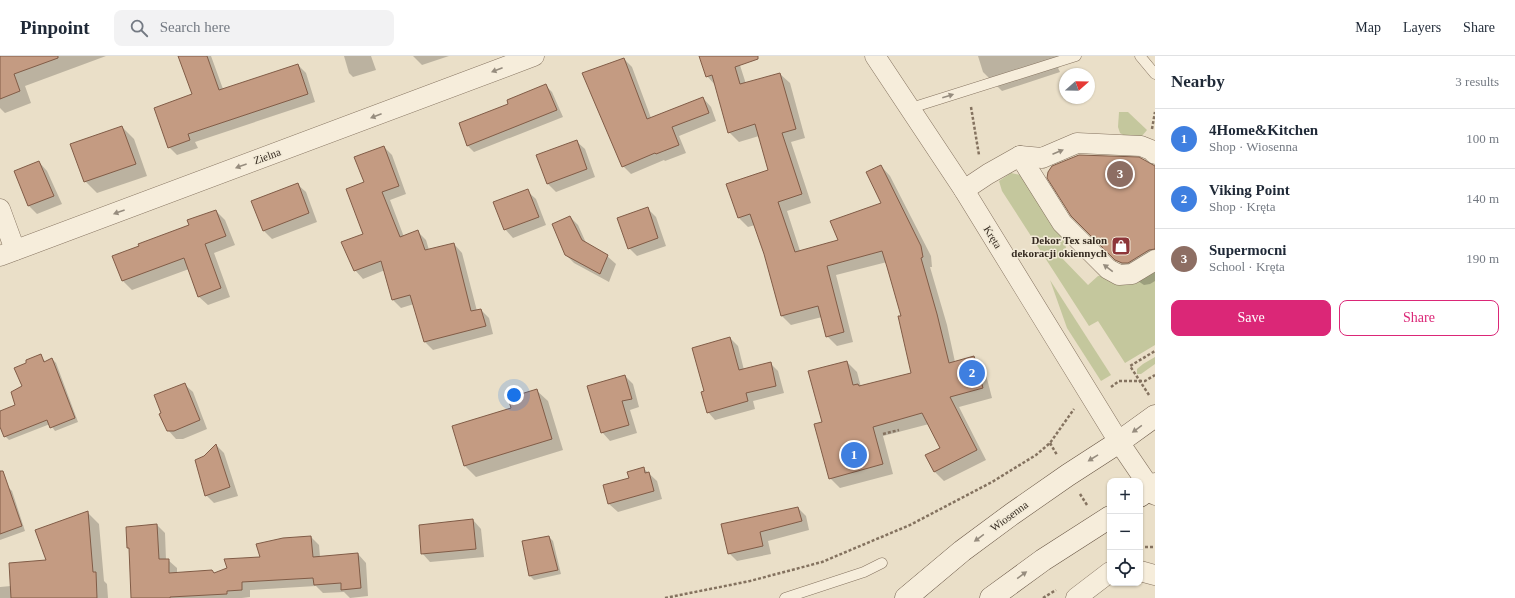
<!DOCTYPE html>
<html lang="en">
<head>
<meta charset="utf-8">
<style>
	body { margin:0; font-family:"Times New Roman",serif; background:#f2f2f3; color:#1f2937 }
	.controls { position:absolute; right:12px; bottom:12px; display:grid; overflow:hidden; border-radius:8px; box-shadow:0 1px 3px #0004 }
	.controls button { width:36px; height:36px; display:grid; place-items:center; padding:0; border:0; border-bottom:1px solid #e0e1e3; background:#fff; color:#1f2937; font:20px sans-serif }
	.compass { position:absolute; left:1059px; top:12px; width:36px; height:36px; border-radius:50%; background:#fff; box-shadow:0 1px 3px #0004; rotate:70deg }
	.you { position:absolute; left:514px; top:339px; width:14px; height:14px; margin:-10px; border:3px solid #fff; border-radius:50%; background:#1a73e8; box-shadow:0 0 0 6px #1a73e833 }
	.badge { display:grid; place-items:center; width:26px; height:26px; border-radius:50%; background:#db2777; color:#fff; font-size:13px; font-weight:700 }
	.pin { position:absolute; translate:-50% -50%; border:2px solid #fff; box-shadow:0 1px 4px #0006 }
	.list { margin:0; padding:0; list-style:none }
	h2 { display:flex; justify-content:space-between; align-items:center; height:52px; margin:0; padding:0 16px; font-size:17px }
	h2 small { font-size:13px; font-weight:400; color:#747a83 }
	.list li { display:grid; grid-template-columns:26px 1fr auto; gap:12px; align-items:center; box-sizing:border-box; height:60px; padding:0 16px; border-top:1px solid #e0e1e3 }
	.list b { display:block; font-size:15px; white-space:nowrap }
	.list p { margin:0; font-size:13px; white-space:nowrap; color:#747a83 }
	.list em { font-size:13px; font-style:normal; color:#747a83 }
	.actions { display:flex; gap:8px; padding:12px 16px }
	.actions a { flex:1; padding:9px 0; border:1px solid #db2777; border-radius:8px; text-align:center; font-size:14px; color:#db2777 }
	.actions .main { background:#db2777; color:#fff }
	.icon { flex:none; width:22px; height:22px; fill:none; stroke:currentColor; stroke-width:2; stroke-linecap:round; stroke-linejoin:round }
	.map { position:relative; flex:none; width:1155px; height:542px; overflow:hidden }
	header { display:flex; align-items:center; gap:24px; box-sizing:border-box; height:56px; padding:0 20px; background:#fff; border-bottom:1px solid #e0e1e3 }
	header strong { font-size:19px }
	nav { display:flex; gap:22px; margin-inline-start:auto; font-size:14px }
	.search { width:280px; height:36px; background:#f2f2f3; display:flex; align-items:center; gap:10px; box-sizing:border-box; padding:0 14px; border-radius:8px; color:#747a83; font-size:15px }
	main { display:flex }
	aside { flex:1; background:#fff }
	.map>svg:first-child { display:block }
	.green { fill:#c4c79d }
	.shadow { fill:#0003 }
	.building { fill:#c49b82; stroke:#815c47 }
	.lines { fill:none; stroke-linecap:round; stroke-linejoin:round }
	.lane-casing { stroke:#84725f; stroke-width:11 }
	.street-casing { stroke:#84725f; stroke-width:21 }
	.secondary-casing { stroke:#665342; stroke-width:23 }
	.path { stroke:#84725f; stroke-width:2.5; stroke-dasharray:3 2; stroke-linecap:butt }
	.lane { stroke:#f6eddb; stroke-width:10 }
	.street { stroke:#f6eddb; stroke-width:20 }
	.secondary { stroke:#f6eddb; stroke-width:22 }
	.oneway { fill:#968c7e }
	.labels { text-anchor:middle; stroke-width:3; stroke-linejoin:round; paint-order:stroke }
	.street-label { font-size:11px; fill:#362b21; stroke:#f2ead7 }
	.poi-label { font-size:11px; font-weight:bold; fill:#362b21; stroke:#f2ead7; text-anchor:end }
</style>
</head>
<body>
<header>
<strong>Pinpoint</strong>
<div class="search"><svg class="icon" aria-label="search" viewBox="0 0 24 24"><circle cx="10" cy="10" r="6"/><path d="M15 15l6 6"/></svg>Search here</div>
<nav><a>Map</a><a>Layers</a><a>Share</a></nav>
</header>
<main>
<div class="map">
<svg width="1155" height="542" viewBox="0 0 1155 542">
	<rect width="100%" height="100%" fill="#eadfc8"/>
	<!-- green -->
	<g class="green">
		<polygon points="1119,56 1128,56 1147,74 1141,81 1125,80 1120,77 1118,71"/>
		<polygon points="1011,117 1021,119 1064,184 1066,192 1059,199 1088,229 1098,220 1155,216 1155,289 1125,307 1098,265 1089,270 1002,135 999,125"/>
		<polygon points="1050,224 1111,319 1101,325 1067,272"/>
		<polygon points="1155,301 1155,308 1141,318 1137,318 1137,313 1143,308"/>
	</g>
	<!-- shadow -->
	<g class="shadow">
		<polygon points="0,0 106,0 25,30 31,47 5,57 0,52"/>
		<polygon points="181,0 211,0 223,33 298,9 306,17 315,46 195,86 198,92 177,99 169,91 193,39"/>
		<polygon points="344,0 371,0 376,14 353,21 349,17"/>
		<polygon points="413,0 449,0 422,9"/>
		<polygon points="700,0 737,0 746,28 780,18 790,27 805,82 791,86 811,147 787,155 800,195 839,185 882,148 881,110 890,120 931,200 932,211 930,211 947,269 955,306 974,301 984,311 992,342 959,351 986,404 944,425 934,415 941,392 929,368 883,380 893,418 840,432 830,422 823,367 847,306 857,316 861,331 912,318 902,260 887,206 836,219 853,286 837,290 827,280 822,261 791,269 781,259 765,197 755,169 748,171 739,162 769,114 759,80 739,86 729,76 716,30 707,20"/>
		<polygon points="978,0 1057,0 1060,11 1058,12 1060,16 1002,35 983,16"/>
		<polygon points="624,3 632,11 651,62 703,42 711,51 716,65 679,80 686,97 665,105 664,104 631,118 623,110"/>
		<polygon points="546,30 552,36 563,61 474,96 468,90 460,67 510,49"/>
		<polygon points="122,71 134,83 147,120 97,137 85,125"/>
		<polygon points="576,85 585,93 595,121 556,136 547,127"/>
		<polygon points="384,91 392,99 406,138 390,144 404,181 418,176 426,184 429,194 454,188 462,197 477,255 481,254 489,262 493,278 433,294 425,286 414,248 401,252 393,244 385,214 363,223 355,214 365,178 365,126"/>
		<polygon points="39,106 47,115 62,148 37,158 28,149"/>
		<polygon points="1155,111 1155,225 1150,228 1144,229 1138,225 1072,159"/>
		<polygon points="297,128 306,136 317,166 272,183 264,175"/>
		<polygon points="527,135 536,143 546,169 513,182 505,173"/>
		<polygon points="647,152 656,161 666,190 637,200 629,192"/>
		<polygon points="216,155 225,164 235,189 214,197 230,241 208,249 198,240 189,213 132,234 123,225 114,201 190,169"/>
		<polygon points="570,161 578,169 587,189 607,200 616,208 609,226 574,207 566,199"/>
		<polygon points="730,282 738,290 744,314 770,307 778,315 784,337 753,345 755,353 715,364 708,356 705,335"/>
		<polygon points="40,300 46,306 52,303 56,307 78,366 55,375 50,368 9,384 5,380 0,368 0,356 16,349 23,330"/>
		<polygon points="625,320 633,328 639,351 630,354 637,377 610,385 602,376"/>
		<polygon points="184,328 193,336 207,373 183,383 176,383 168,374"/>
		<polygon points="536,334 548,345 563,394 476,421 465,410 454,370 512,352"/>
		<polygon points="216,389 224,397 238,440 214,447 206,439 205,401"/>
		<polygon points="643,412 657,425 662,443 618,456 609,448 604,430 630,422"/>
		<polygon points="8,431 12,435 25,475 0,484 0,434"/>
		<polygon points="798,452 806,460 809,474 768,485 771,498 737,505 729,497 722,468"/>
		<polygon points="87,456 99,468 104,525 107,528 108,542 0,542 0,531 11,530 47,505"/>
		<polygon points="473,464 481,473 484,501 430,506 422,497"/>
		<polygon points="157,469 165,477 166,504 168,504 177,512 177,517 215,518 261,501 311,481 319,489 320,501 358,498 366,507 368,540 350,542 344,536 323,537 316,530 250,534 250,541 242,542 132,542 130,494 128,492"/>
		<polygon points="549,481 553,485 561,518 534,524 530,520"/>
	</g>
	<!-- building -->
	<g class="building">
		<polygon points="0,0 58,0 58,2 14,18 20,35 0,43"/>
		<polygon points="178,0 207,0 219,34 298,8 308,38 188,78 190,84 168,92 154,52 192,38"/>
		<polygon points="699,0 758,0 758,3 735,11 740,28 780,17 796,73 782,77 802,138 778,146 795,196 838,184 830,165 881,147 866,116 881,109 921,190 923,201 921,202 937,258 949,307 974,300 983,332 950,341 977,394 934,416 925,399 940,392 922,357 873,371 883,408 829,423 814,368 822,366 808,315 847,305 853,329 858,328 859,330 911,317 898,260 901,260 887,211 882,195 827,210 844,276 826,281 818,250 781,260 764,198 750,158 738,162 726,128 768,114 755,68 728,77 712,19 706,21"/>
		<polygon points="624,2 647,63 703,41 709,57 672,71 679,89 656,98 655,97 622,111 582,17"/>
		<polygon points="546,28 557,54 467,90 459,67 508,48 507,44"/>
		<polygon points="122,70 136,108 84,126 70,88"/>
		<polygon points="577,84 587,113 547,128 536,99"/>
		<polygon points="384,90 399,130 382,136 400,181 418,174 425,194 454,187 471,255 481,253 486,270 424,286 410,239 392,244 381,205 354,215 341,186 363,178 346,133 364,126 354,101"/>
		<polygon points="1079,99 1139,101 1155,110 1155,193 1149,194 1128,207 1122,207 1115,204 1071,160 1047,122 1048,116 1052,110"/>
		<polygon points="39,105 54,140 28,150 14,115"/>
		<polygon points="298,127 309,157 263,175 251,145"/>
		<polygon points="528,133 539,161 504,174 493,146"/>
		<polygon points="648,151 658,182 628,193 617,162"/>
		<polygon points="216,154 226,180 205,188 221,232 198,241 184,202 122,225 112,200 139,190 138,188 189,169 187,164"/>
		<polygon points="570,160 582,184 608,199 600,218 565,199 552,168"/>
		<polygon points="730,281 739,314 771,306 776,330 746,337 748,345 707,357 701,336 704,335 692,292"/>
		<polygon points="41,298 44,306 52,302 75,362 50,372 47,364 4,381 0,371 0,355 15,349 11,336 22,330 14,312 26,307 26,304"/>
		<polygon points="625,319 632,343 622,345 629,369 601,377 587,330"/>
		<polygon points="185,327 200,364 174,375 167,375 159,358 161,357 154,339"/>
		<polygon points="537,333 552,383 464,410 452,370 511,352 508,342"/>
		<polygon points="216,388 230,431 205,440 195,404 204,400"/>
		<polygon points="644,411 645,417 649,416 654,435 608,448 603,429 629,422 627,416"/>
		<polygon points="0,415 3,415 22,470 0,478"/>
		<polygon points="798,451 802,465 760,476 763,490 728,498 721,468"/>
		<polygon points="88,455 93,516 96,516 97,542 11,542 9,507 46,504 35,474"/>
		<polygon points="473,463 476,493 421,498 419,469"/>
		<polygon points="157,468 159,503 169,503 169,517 212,514 214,517 227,512 224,503 260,501 256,488 283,482 311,480 313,501 358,497 361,532 341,534 341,527 314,529 313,522 242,526 242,534 227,535 227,538 170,541 170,542 131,542 129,492 127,492 126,471"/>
		<polygon points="549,480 558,514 529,520 522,485"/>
	</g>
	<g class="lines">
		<!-- lane casing -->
		<g class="lane-casing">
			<g id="lane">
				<polyline points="1140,0 1155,18"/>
				<polyline points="911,52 1076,0"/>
				<polyline points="785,542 864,516 882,507"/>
			</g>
		</g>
		<!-- street casing -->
		<g class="street-casing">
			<g id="street">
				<polyline points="875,0 964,134 1119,386 1155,439"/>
				<polyline points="1020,100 1062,167 1108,213 1119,219 1132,218 1155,204"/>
				<polyline points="964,134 988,118 1020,100 1042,102 1077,87 1141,90 1151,94 1155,98"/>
				<polyline points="0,153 15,194"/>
				<polyline points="0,200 534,0"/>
				<polyline points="1140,515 1155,519"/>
				<polyline points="1076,542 1110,516"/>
			</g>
		</g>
		<!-- secondary casing -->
		<g class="secondary-casing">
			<g id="secondary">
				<polyline points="1140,440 1155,428"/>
				<polyline points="906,542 962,495 1012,458 1068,419 1119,386 1155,360"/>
				<polyline points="991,542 1043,504 1110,461"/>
			</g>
		</g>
		<!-- path -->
		<g class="path">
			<polyline points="971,51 979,99"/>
			<polyline points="1152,73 1155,56"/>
			<polyline points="1111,331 1119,325 1145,325 1155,319"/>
			<polyline points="1149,339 1130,310 1155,295"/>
			<polyline points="883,378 899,374"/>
			<polyline points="1050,387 1057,399"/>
			<polyline points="1080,438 1087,449"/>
			<polyline points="1140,491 1155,491"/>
			<polyline points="665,542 750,525 822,506 910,469 992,426 1036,399 1050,387 1074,353"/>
			<polyline points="1043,542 1056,534"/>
		</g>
		<!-- lane -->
		<use href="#lane" class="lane"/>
		<!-- street -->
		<use href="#street" class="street"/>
		<!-- secondary -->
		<use href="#secondary" class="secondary"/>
	</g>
	<!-- one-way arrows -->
	<defs><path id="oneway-solid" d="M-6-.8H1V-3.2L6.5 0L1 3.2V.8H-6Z"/></defs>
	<g class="oneway">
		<use href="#oneway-solid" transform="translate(497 14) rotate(159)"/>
		<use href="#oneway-solid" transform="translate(948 40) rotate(-17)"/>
		<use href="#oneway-solid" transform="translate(376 60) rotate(159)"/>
		<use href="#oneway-solid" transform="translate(1058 96) rotate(-23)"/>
		<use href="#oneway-solid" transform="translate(241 110) rotate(160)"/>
		<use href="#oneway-solid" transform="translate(119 156) rotate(160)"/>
		<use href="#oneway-solid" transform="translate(1108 212) rotate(-143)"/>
		<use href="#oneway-solid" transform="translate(1137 373) rotate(144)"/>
		<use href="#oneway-solid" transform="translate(1093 402) rotate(148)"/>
		<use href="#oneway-solid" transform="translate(979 482) rotate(144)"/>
		<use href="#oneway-solid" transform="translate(1022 519) rotate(-36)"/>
	</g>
	<!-- icons -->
	<defs>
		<g id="shop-square" transform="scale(1)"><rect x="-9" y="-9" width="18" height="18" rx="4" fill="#8d3539" stroke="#f2ead7"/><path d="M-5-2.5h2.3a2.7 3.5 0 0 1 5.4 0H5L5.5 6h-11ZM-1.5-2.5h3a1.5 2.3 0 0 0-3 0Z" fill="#fff"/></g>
	</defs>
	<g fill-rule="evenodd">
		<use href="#shop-square" x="1121" y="190"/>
	</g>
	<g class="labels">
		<!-- street labels -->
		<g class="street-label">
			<text transform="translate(267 100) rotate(-20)" y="4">Zielna</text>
			<text transform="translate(993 181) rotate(58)" y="4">Kręta</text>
			<text transform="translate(1009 460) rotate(-36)" y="4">Wiosenna</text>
		</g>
		<!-- poi labels -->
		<g class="poi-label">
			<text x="1107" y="188">Dekor Tex salon<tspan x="1107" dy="13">dekoracji okiennych</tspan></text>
		</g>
	</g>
</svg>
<div class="controls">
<button>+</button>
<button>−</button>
<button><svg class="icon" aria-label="locate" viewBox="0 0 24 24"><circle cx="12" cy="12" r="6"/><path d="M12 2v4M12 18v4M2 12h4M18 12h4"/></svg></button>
</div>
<svg class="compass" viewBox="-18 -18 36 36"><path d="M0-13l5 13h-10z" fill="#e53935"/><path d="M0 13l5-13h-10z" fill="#747a83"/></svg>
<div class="you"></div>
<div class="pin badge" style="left:854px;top:399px;background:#3f7fe0">1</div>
<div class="pin badge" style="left:972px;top:317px;background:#3f7fe0">2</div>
<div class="pin badge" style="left:1120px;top:118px;background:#8d6e63">3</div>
</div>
<aside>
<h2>Nearby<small>3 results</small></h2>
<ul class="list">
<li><span class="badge" style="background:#3f7fe0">1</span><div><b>4Home&amp;Kitchen</b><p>Shop · Wiosenna</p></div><em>100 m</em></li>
<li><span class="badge" style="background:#3f7fe0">2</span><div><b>Viking Point</b><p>Shop · Kręta</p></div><em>140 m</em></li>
<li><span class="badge" style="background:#8d6e63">3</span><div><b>Supermocni</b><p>School · Kręta</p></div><em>190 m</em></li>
</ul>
<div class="actions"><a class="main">Save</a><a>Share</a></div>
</aside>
</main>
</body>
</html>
